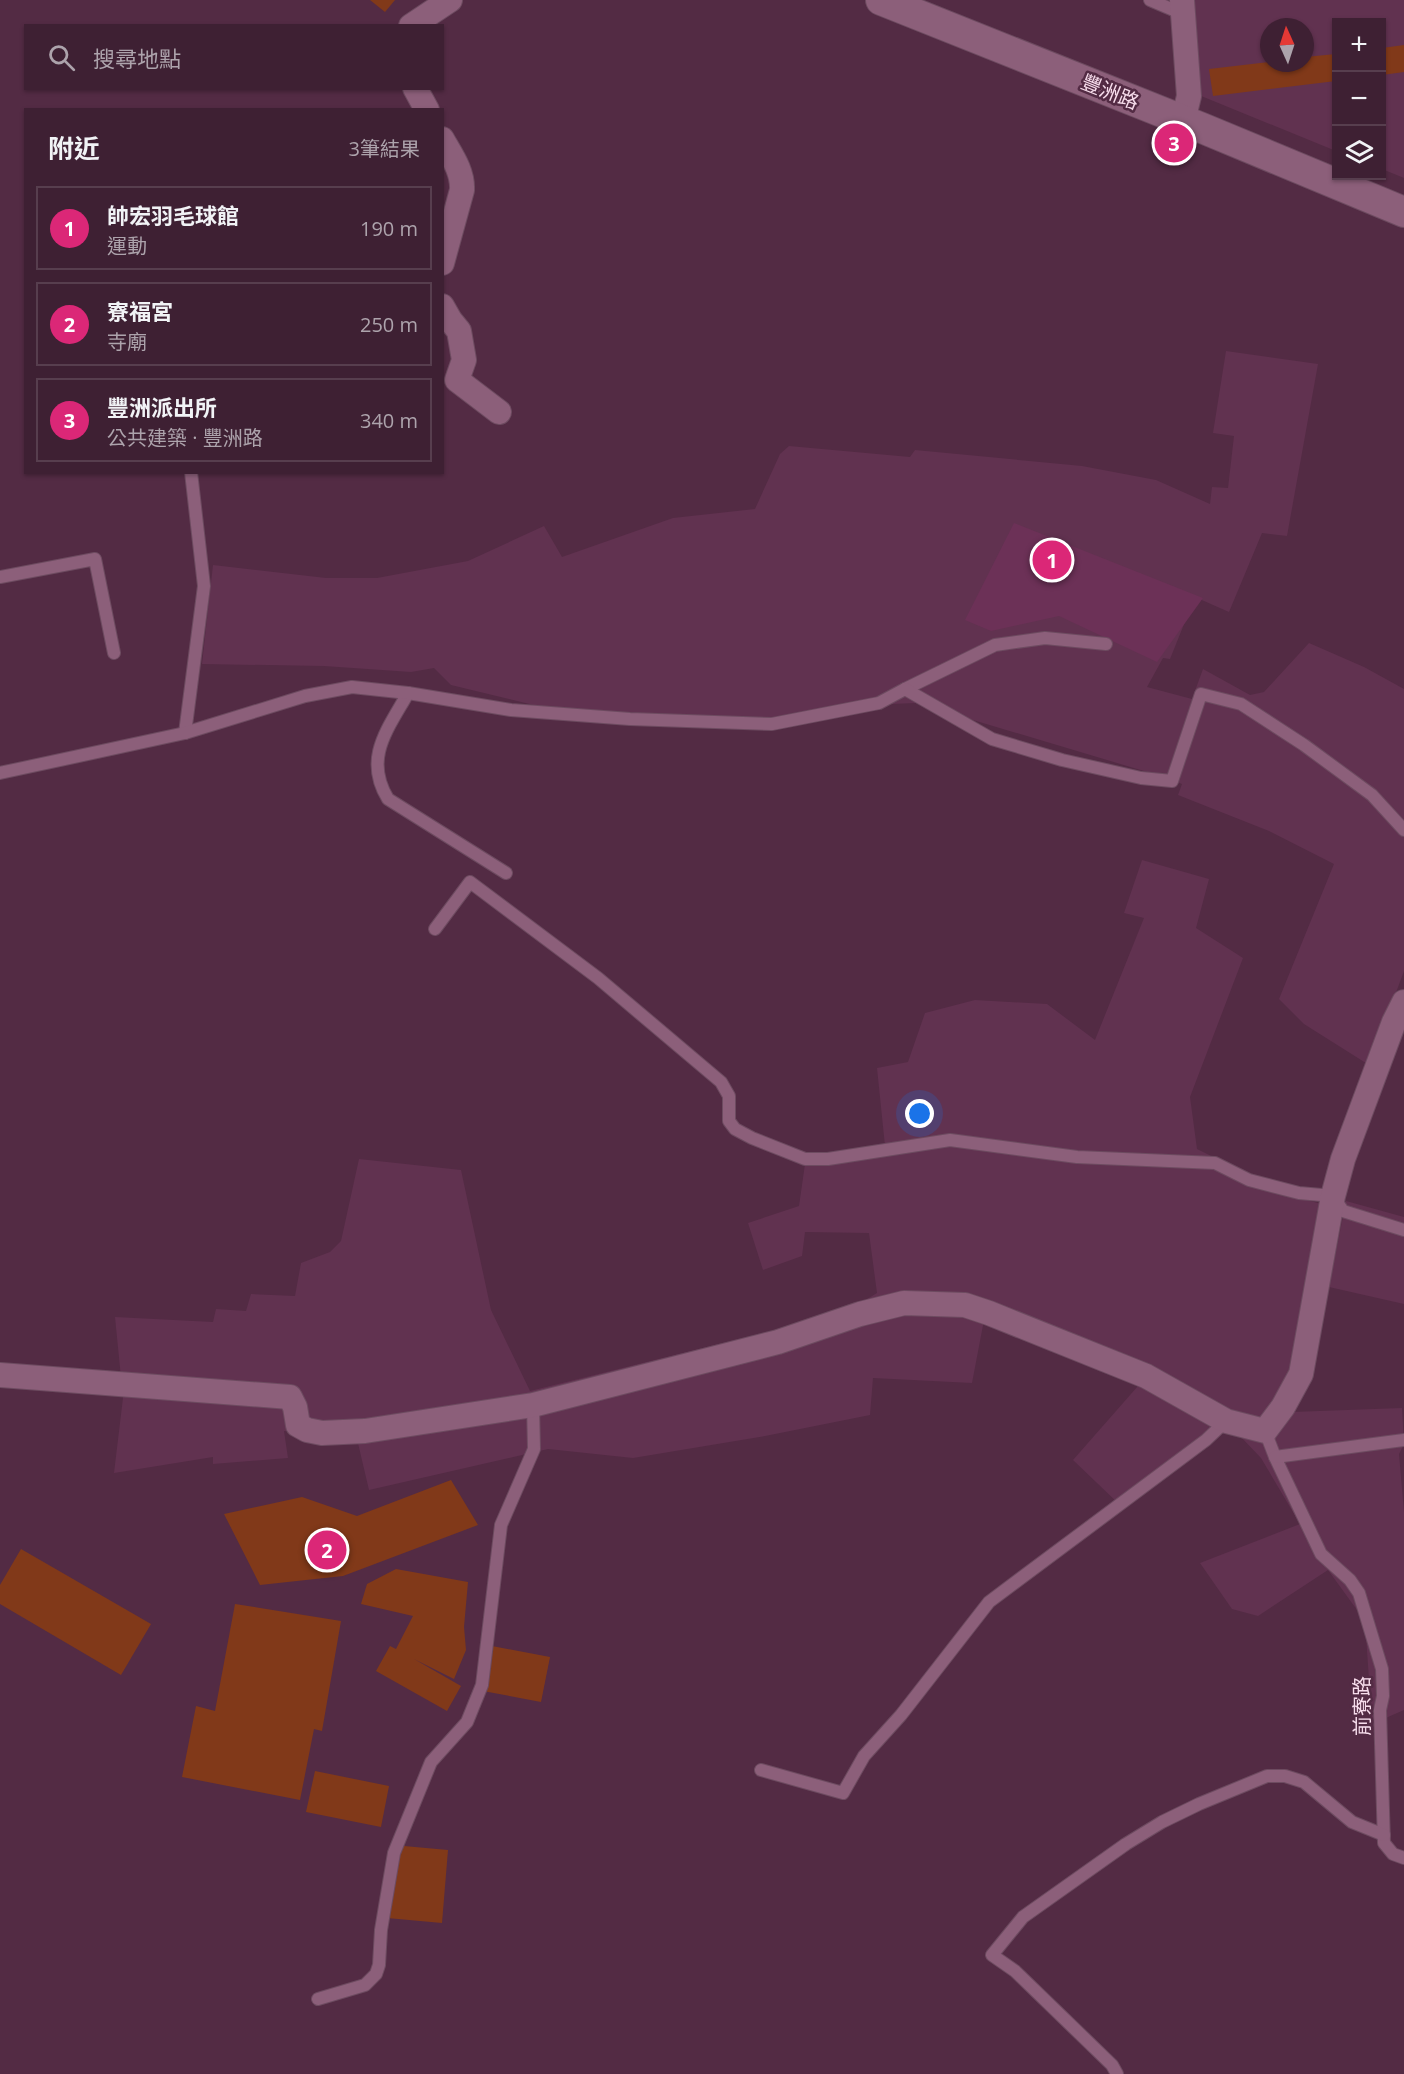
<!DOCTYPE html>
<html lang="zh-TW">
<head>
<meta charset="utf-8">
<style>
	body { margin:0; font-family:"Open Sans","Noto Sans TC",sans-serif; background:#45283b; color:#f1f3f6 }
	.controls { position:absolute; right:18px; top:18px; display:grid; overflow:hidden; border-radius:0px; box-shadow:0 2px 4px #0004 }
	.controls button { width:54px; height:54px; display:grid; place-items:center; padding:0; border:0; border-bottom:2px solid #573e4e; background:#3e2033; color:#f1f3f6; font:30px sans-serif }
	.compass { position:absolute; left:1260px; top:18px; width:54px; height:54px; border-radius:50%; background:#3e2033; box-shadow:0 2px 4px #0004; rotate:357deg }
	.you { position:absolute; left:920px; top:1114px; width:21px; height:21px; margin:-15px; border:4px solid #fff; border-radius:50%; background:#1a73e8; box-shadow:0 0 0 9px #1a73e833 }
	.badge { display:grid; place-items:center; width:39px; height:39px; border-radius:50%; background:#db2777; color:#fff; font-size:20px; font-weight:700 }
	.pin { position:absolute; translate:-50% -50%; border:3px solid #fff; box-shadow:0 2px 6px #0006 }
	.list { margin:0; padding:0; list-style:none }
	h2 { display:flex; justify-content:space-between; align-items:center; height:78px; margin:0; padding:0 24px; font-size:26px }
	h2 small { font-size:20px; font-weight:400; color:#ada3ac }
	.list li { display:grid; grid-template-columns:39px 1fr auto; gap:18px; align-items:center; box-sizing:border-box; height:84px; margin:0 12px 12px; padding:0 12px; border:2px solid #573e4e; border-radius:0px }
	.list b { display:block; font-size:22px; white-space:nowrap }
	.list p { margin:0; font-size:20px; white-space:nowrap; color:#ada3ac }
	.list em { font-size:20px; font-style:normal; color:#ada3ac }
	.icon { flex:none; width:33px; height:33px; fill:none; stroke:currentColor; stroke-width:2; stroke-linecap:round; stroke-linejoin:round }
	.map { position:relative; flex:none; width:1404px; height:2074px; overflow:hidden }
	.search { position:absolute; background:#3e2033; box-shadow:0 2px 4px #0004; left:24px; top:24px; width:420px; height:66px; display:flex; align-items:center; gap:15px; box-sizing:border-box; padding:0 21px; border-radius:0px; color:#ada3ac; font-size:22px }
	.panel { position:absolute; background:#3e2033; box-shadow:0 2px 4px #0004; left:24px; top:108px; width:420px; height:366px; border-radius:0px }
	.map>svg:first-child { display:block }
	.built { fill:#613250; fill-rule:evenodd }
	.green { fill:#6c3157 }
	.building { fill:#813919 }
	.lines { fill:none; stroke-linecap:round; stroke-linejoin:round }
	.service-casing { stroke:#6d4b60; stroke-width:14 }
	.minor-casing { stroke:#6d4b60; stroke-width:26 }
	.tertiary-casing { stroke:#6d4b60; stroke-width:32 }
	.service { stroke:#8c5f7a; stroke-width:12 }
	.minor { stroke:#8c5f7a; stroke-width:24 }
	.tertiary { stroke:#8c5f7a; stroke-width:30 }
	.labels { text-anchor:middle; stroke-width:5; stroke-linejoin:round; paint-order:stroke }
	.street-label { font-size:20px; fill:#f7ddec; stroke:#532b44 }
</style>
</head>
<body>
<div class="map">
<svg width="1404" height="2074" viewBox="0 0 1404 2074">
	<rect width="100%" height="100%" fill="#532b44"/>
	<!-- built -->
	<g class="built">
		<path d="M 1186,0 L 1404,0 L 1404,178 L 1382,169 L 1382,22 L 1336,22 L 1336,151 L 1189,91 ZM 1269,27 L 1305,27 L 1305,63 L 1269,63 Z"/>
		<polygon points="1226,351 1318,364 1287,536 1262,533 1229,612 1195,597 1170,659 1163,658 1147,687 1192,699 1203,669 1250,695 1264,692 1309,643 1364,667 1404,689 1404,971 1369,1065 1304,1024 1279,999 1334,864 1269,831 1178,795 1182,784 1164,777 916,703 867,705 818,717 635,717 546,708 451,685 434,668 411,672 324,666 202,664 213,565 326,578 377,578 468,561 544,526 562,557 673,518 755,509 780,454 789,446 910,457 915,450 1082,466 1156,480 1210,504 1212,487 1228,488 1234,436 1213,433"/>
		<polygon points="1142,860 1209,879 1196,928 1243,958 1190,1097 1197,1149 1292,1196 1325,1205 1292,1412 1402,1408 1404,1444 1399,1454 1404,1512 1404,1710 1372,1724 1365,1621 1328,1570 1258,1616 1232,1609 1200,1563 1300,1524 1261,1458 1240,1436 1213,1429 1120,1505 1073,1460 1138,1386 984,1320 972,1383 873,1378 870,1415 765,1436 633,1458 548,1449 369,1490 357,1439 284,1431 288,1458 213,1464 213,1457 114,1473 123,1398 115,1317 213,1322 216,1309 246,1311 251,1294 295,1296 301,1263 330,1252 341,1241 359,1159 461,1170 491,1310 530,1391 844,1313 877,1293 869,1233 805,1232 802,1256 763,1270 748,1223 799,1206 805,1164 885,1146 877,1068 908,1062 925,1013 975,1000 1047,1004 1095,1040 1144,918 1124,913"/>
		<polygon points="1346,1201 1404,1217 1404,1304 1329,1287"/>
	</g>
	<!-- green -->
	<polygon class="green" points="1014,523 1203,598 1157,662 1059,616 991,631 965,620"/>
	<!-- building -->
	<g class="building">
		<polygon points="370,0 395,0 385,12"/>
		<polygon points="1404,45 1404,72 1382,75 1382,48"/>
		<polygon points="1336,54 1336,81 1213,96 1209,69 1269,62 1305,63 1305,57"/>
		<polygon points="451,1480 478,1525 343,1576 260,1585 224,1514 302,1497 357,1516"/>
		<polygon points="21,1549 151,1624 121,1675 0,1604 0,1585"/>
		<polygon points="396,1569 468,1582 464,1627 466,1650 454,1679 414,1659 461,1686 447,1711 376,1671 390,1646 396,1649 413,1616 361,1604 367,1584"/>
		<polygon points="235,1604 341,1621 322,1731 314,1729 300,1800 182,1777 196,1706 215,1711"/>
		<polygon points="492,1646 550,1657 541,1702 483,1691"/>
		<polygon points="315,1771 389,1786 381,1827 306,1812"/>
		<polygon points="393,1845 448,1850 442,1923 387,1918"/>
	</g>
	<g class="lines">
		<!-- service casing -->
		<g class="service-casing">
			<g id="service">
				<polyline points="1150,0 1183,14"/>
				<polyline points="0,577 95,559 114,653"/>
				<polyline points="905,689 995,645 1045,638 1106,644"/>
				<path d="M 408,693 C 388,729 363,758 388,799 L 506,873"/>
				<polyline points="185,733 204,586 191,472"/>
				<polyline points="0,773 185,733 305,696 352,687 408,693 511,710 630,719 772,724 879,703 905,689 992,739 1062,760 1141,778 1172,781 1201,694 1241,704 1304,745 1372,795 1404,830"/>
				<polyline points="435,929 470,882 598,978 721,1082 729,1096 729,1121 735,1129 752,1138 805,1159 828,1159 950,1140 1077,1157 1215,1163 1249,1180 1299,1193 1333,1196 1343,1211 1404,1230"/>
				<polyline points="1265,1431 1275,1457 1321,1554 1350,1580 1359,1593 1382,1669 1383,1696 1380,1710 1384,1843 1393,1854 1404,1858"/>
				<polyline points="1275,1457 1404,1440"/>
				<polyline points="761,1770 843,1793 864,1756 901,1715 989,1602 1206,1440 1226,1421"/>
				<polyline points="318,1999 365,1985 376,1974 379,1965 381,1930 394,1853 431,1762 467,1722 482,1685 501,1525 534,1449 533,1405"/>
				<polyline points="1117,2074 1112,2065 1015,1971 992,1955 1023,1917 1126,1844 1162,1822 1199,1804 1267,1776 1285,1776 1304,1782 1352,1822 1384,1835"/>
			</g>
		</g>
		<!-- minor casing -->
		<g class="minor-casing">
			<g id="minor">
				<polyline points="1182,0 1189,96 1183,121"/>
				<polyline points="411,26 450,0"/>
				<polyline points="415,88 427,110"/>
				<path d="M 442,139 C 451,155 463,171 462,190 L 442,263"/>
				<polyline points="442,306 450,320 459,331 464,360 457,380 499,412"/>
				<polyline points="0,1375 290,1397 295,1407 298,1425 307,1430 322,1433 365,1431 533,1405 778,1342 860,1314 904,1303 965,1305 989,1313 1146,1376 1226,1421 1265,1431 1283,1407 1301,1374 1333,1196 1343,1159 1394,1022 1404,1002"/>
			</g>
		</g>
		<!-- tertiary casing -->
		<g class="tertiary-casing">
			<polyline id="tertiary" points="881,0 1202,128 1404,212"/>
		</g>
		<!-- service -->
		<use href="#service" class="service"/>
		<!-- minor -->
		<use href="#minor" class="minor"/>
		<!-- tertiary -->
		<use href="#tertiary" class="tertiary"/>
	</g>
	<g class="labels">
		<!-- street labels -->
		<g class="street-label">
			<text transform="translate(1110 92) rotate(22)" y="7">豐洲路</text>
			<text transform="translate(1362 1706) rotate(-90)" y="7">前寮路</text>
		</g>
	</g>
</svg>
<div class="controls">
<button>+</button>
<button>−</button>
<button><svg class="icon" aria-label="layers" viewBox="0 0 24 24"><path d="M12 4l9 5-9 5-9-5zM3 14l9 5 9-5"/></svg></button>
</div>
<svg class="compass" viewBox="-18 -18 36 36"><path d="M0-13l5 13h-10z" fill="#e53935"/><path d="M0 13l5-13h-10z" fill="#ada3ac"/></svg>
<div class="you"></div>
<div class="pin badge" style="left:1052px;top:560px">1</div>
<div class="pin badge" style="left:327px;top:1550px">2</div>
<div class="pin badge" style="left:1174px;top:143px">3</div>
<div class="search"><svg class="icon" aria-label="search" viewBox="0 0 24 24"><circle cx="10" cy="10" r="6"/><path d="M15 15l6 6"/></svg>搜尋地點</div>
<section class="panel">
<h2>附近<small>3筆結果</small></h2>
<ul class="list">
<li><span class="badge">1</span><div><b>帥宏羽毛球館</b><p>運動</p></div><em>190 m</em></li>
<li><span class="badge">2</span><div><b>寮福宮</b><p>寺廟</p></div><em>250 m</em></li>
<li><span class="badge">3</span><div><b>豐洲派出所</b><p>公共建築 · 豐洲路</p></div><em>340 m</em></li>
</ul>
</section>
</div>
</body>
</html>
